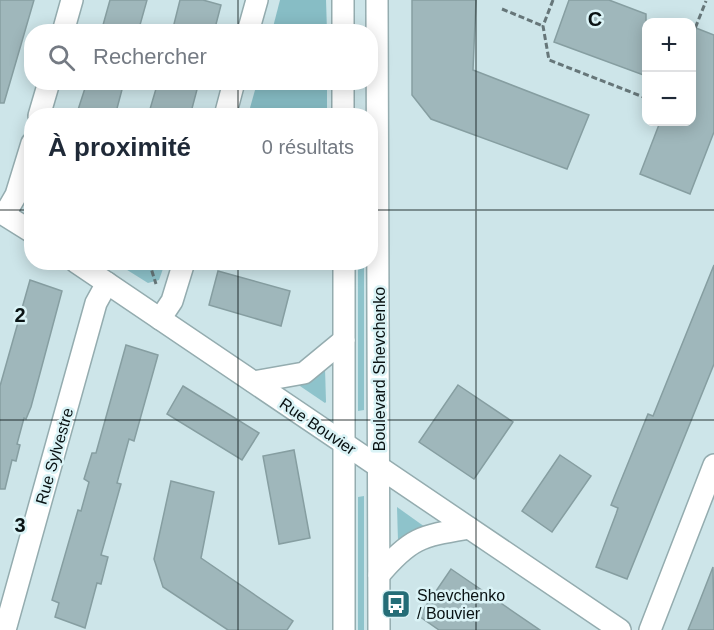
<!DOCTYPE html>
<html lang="fr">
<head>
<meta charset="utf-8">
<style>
	body { margin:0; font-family:Helvetica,sans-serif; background:#f2f2f3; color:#1f2937 }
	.controls { position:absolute; right:18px; top:18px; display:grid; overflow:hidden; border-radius:12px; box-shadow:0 3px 15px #0003 }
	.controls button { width:54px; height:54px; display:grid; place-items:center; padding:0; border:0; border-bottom:2px solid #e0e1e3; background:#fff; color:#1f2937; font:30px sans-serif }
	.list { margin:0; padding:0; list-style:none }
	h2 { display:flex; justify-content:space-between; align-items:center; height:78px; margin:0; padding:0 24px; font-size:26px }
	h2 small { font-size:20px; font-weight:400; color:#747a83 }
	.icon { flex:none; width:33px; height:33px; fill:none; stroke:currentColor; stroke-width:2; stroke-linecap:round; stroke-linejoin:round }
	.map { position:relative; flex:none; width:714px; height:630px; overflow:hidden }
	.search { position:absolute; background:#fff; box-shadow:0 3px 15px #0003; left:24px; top:24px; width:354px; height:66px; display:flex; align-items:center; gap:15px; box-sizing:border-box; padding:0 21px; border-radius:24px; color:#747a83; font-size:22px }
	.panel { position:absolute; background:#fff; box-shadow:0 3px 15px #0003; left:24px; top:108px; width:354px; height:162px; border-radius:24px }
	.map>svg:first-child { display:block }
	.green { fill:#8ec3cb }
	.forest { fill:#87bdc5 }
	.building { fill:#9fb7bb; stroke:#869ea1; stroke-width:1.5 }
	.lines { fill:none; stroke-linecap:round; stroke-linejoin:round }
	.minor-casing { stroke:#94acaf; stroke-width:24 }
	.path { stroke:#667679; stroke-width:3; stroke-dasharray:6 3; stroke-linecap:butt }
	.minor { stroke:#fff; stroke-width:21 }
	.grid { fill:none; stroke:#091213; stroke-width:1.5; stroke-opacity:0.55 }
	.labels { text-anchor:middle; stroke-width:5; stroke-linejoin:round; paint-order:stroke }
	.street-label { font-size:16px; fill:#091213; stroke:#daf3f6 }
	.poi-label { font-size:16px; fill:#091213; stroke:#daf3f6; text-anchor:start }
	.grid-label { font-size:20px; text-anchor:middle; font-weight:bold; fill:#091213; stroke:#daf3f6; stroke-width:5; stroke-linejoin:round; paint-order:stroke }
</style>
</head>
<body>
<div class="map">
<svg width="714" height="630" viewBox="0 0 714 630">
	<rect width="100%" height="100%" fill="#cde5e9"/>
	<!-- green -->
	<g class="green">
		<polygon points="116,263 165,263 159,280 148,283"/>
		<polygon points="358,263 364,263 364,410 358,411"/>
		<polygon points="325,368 326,402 325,403 297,384"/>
		<polygon points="364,496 364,630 358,630 358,497"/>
		<polygon points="397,507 425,527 398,541"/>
	</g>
	<!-- forest -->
	<g class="forest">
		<polygon points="280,0 326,0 327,31 272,31"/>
		<polygon points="257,83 327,83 327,115 248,115"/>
	</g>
	<!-- building -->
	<g class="building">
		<polygon points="0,0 34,0 4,103 0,103"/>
		<polygon points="110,0 147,0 138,32 124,32 103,25"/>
		<polygon points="180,0 203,0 221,5 214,32 172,32"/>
		<polygon points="412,0 476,0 473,70 589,115 567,169 431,119 412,95"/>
		<polygon points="569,0 609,0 646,14 646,76 554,42"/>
		<polygon points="696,28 714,35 714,132 690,194 640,174 660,122 692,122 692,41"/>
		<polygon points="87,82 124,82 115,116 76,116"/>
		<polygon points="158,82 199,82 190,116 148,116"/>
		<polygon points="714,265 714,364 627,579 596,567 616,514 618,508 611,505 648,414 653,416"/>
		<polygon points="218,271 290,291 281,326 209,305"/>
		<polygon points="30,280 62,291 31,407 26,419 24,418 17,444 20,445 16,461 12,460 5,489 0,489 0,386"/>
		<polygon points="126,345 158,355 134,441 129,439 117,483 121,484 101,555 108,557 101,584 97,583 85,628 55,617 59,603 52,600 78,510 81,511 89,482 84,479 92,453 96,453"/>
		<polygon points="458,385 513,422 474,479 419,442"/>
		<polygon points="183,386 259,433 242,460 167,414"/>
		<polygon points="294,450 310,538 279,544 263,456"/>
		<polygon points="560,455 591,476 552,532 522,511"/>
		<polygon points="171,481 214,492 201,558 293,621 287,630 228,630 163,587 154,559"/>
		<polygon points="713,567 714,630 688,630 697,608"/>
		<polygon points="451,569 540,630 439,630 419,616"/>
	</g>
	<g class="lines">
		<!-- minor casing -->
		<g class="minor-casing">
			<g id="minor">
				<polyline points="343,0 343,32"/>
				<polyline points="377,0 379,630"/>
				<polyline points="63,32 72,0"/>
				<polyline points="248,32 257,0"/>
				<polyline points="343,82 343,116"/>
				<polyline points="39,116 49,82"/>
				<polyline points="225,116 234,82"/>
				<polyline points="0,212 32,232"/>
				<polyline points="5,214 16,195 32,143"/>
				<polyline points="76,262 620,630"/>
				<polyline points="344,262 344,630"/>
				<polyline points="160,319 172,301 184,262"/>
				<polyline points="254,382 304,373 344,340"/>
				<path d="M 379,575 C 411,537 422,536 469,528"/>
				<polyline points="5,630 96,303 107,283"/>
				<polyline points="650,630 714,465"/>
			</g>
		</g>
		<!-- path -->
		<g class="path">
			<polyline points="553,0 543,26 549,60 646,98"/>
			<polyline points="502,9 543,26"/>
			<polyline points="692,36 706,1"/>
			<polyline points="149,262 156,284"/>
		</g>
		<!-- minor -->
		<use href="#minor" class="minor"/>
	</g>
	<!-- grid -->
	<path class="grid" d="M 238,0 L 238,32M 476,0 L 476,630M 238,82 L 238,116M 0,210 L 32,210M 370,210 L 714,210M 238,262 L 238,630M 0,420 L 714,420"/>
	<!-- icons -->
	<defs>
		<g id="bus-square" transform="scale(1.5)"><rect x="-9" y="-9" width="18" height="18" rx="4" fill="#246d77" stroke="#daf3f6"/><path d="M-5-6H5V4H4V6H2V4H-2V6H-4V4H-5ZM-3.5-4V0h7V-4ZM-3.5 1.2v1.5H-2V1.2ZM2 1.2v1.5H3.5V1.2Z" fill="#fff"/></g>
	</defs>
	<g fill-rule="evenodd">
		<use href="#bus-square" x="396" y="604"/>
	</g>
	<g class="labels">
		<!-- street labels -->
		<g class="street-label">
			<text transform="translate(379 369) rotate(-90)" y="6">Boulevard Shevchenko</text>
			<text transform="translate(318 426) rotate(34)" y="6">Rue Bouvier</text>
			<text transform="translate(54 456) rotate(-74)" y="6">Rue Sylvestre</text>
		</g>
		<!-- poi labels -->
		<g class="poi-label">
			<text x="417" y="601">Shevchenko<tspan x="417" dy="18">/ Bouvier</tspan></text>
		</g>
	</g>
	<g class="grid-label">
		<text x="595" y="26">C</text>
		<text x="20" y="322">2</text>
		<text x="20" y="532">3</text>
	</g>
</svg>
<div class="controls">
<button>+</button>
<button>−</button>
</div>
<div class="search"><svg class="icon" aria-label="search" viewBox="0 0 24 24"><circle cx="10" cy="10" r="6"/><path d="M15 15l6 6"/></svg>Rechercher</div>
<section class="panel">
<h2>À proximité<small>0 résultats</small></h2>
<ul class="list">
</ul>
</section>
</div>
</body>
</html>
